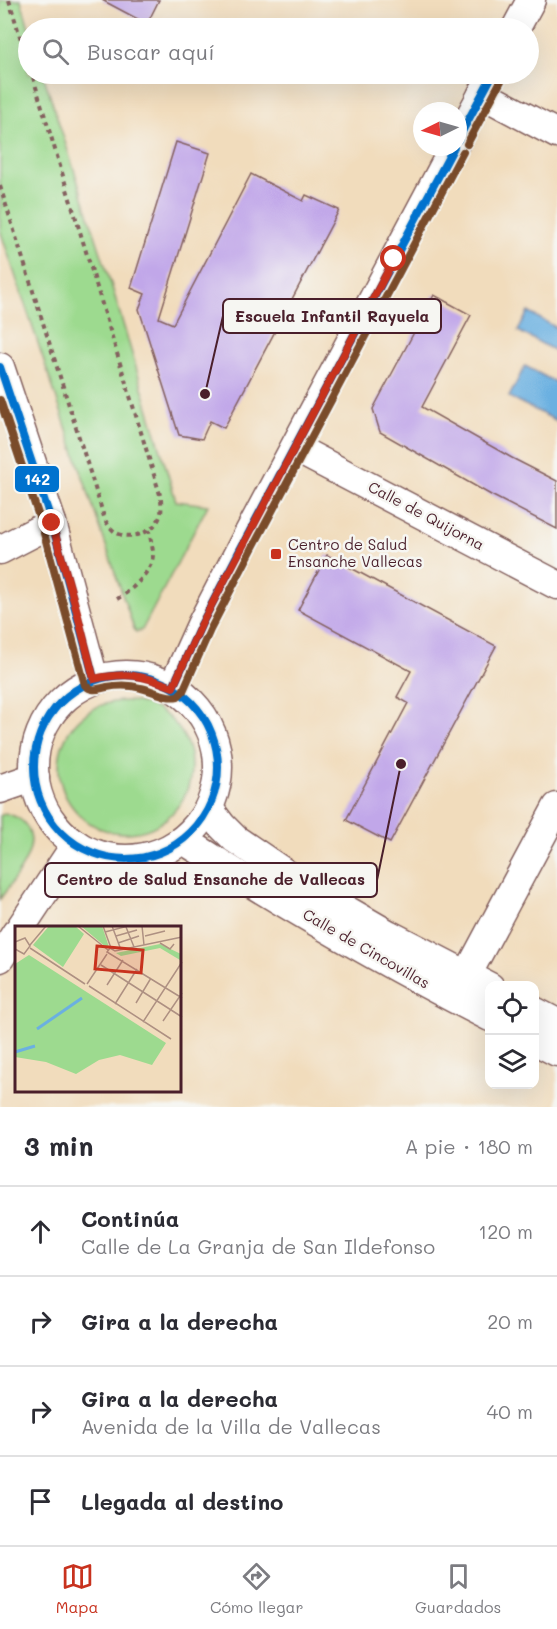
<!DOCTYPE html>
<html lang="es">
<head>
<meta charset="utf-8">
<style>
	body { margin:0; font-family:Mali,sans-serif; background:#f2f2f3; color:#2b2b33 }
	.controls { position:absolute; right:18px; bottom:18px; display:grid; overflow:hidden; border-radius:12px; box-shadow:0 6px 24px #0002 }
	.controls button { width:54px; height:54px; display:grid; place-items:center; padding:0; border:0; border-bottom:2px solid #e1e1e2; background:#fff; color:#2b2b33; font:30px sans-serif }
	.compass { position:absolute; left:413px; top:102px; width:54px; height:54px; border-radius:50%; background:#fff; box-shadow:0 6px 24px #0002; rotate:265deg }
	.stop { position:absolute; width:18px; height:18px; margin:-14px; border:4px solid #c8321e; border-radius:50%; background:#fff }
	.stop.end { background:#c8321e; border-color:#fff; box-shadow:0 2px 6px #0008 }
	.list { margin:0; padding:0; list-style:none }
	h2 { display:flex; justify-content:space-between; align-items:center; height:78px; margin:0; padding:0 24px; font-size:26px }
	h2 small { font-size:20px; font-weight:400; color:#7c7c81 }
	.list li { display:grid; grid-template-columns:39px 1fr auto; gap:18px; align-items:center; box-sizing:border-box; height:90px; padding:0 24px; border-top:2px solid #e1e1e2 }
	.list b { display:block; font-size:22px; white-space:nowrap }
	.list p { margin:0; font-size:20px; white-space:nowrap; color:#7c7c81 }
	.list em { font-size:20px; font-style:normal; color:#7c7c81 }
	.icon { flex:none; width:33px; height:33px; fill:none; stroke:currentColor; stroke-width:2; stroke-linecap:round; stroke-linejoin:round }
	.map { position:relative; flex:none; width:557px; height:1107px; overflow:hidden }
	.search { position:absolute; background:#fff; box-shadow:0 6px 24px #0002; left:18px; right:18px; top:18px; height:66px; display:flex; align-items:center; gap:15px; box-sizing:border-box; padding:0 21px; border-radius:33px; color:#7c7c81; font-size:22px }
	.sheet { height:438px; background:#fff }
	nav { display:flex; justify-content:space-around; align-items:center; box-sizing:border-box; height:84px; border-top:2px solid #e1e1e2; background:#fff; font-size:16px; color:#7c7c81 }
	nav a { display:grid; justify-items:center; gap:3px }
	nav .on { color:#c8321e }
	.map>svg:first-child { display:block }
	.green { fill:#9dda8f; stroke:#747c5d; stroke-width:1.5 }
	.water { fill:#6bb0e1; stroke:#5a6886; stroke-width:1.5 }
	.building { fill:#c1a7e9 }
	.lines { fill:none; stroke-linecap:round; stroke-linejoin:round }
	.minor-casing { stroke:#84615e; stroke-width:31 }
	.path { stroke:#84615e; stroke-width:4; stroke-dasharray:4.5 4.5; stroke-linecap:butt }
	.minor { stroke:#fff; stroke-width:28 }
	.bus-1-casing { stroke:#f6f6f2; stroke-width:12 }
	.bus-2-casing { stroke:#f6f6f2; stroke-width:12 }
	.bus-1 { stroke:#0072ce; stroke-width:8 }
	.bus-2 { stroke:#7a4b2a; stroke-width:8 }
	.route { stroke:#c8321e; stroke-width:8 }
	.poi-dot { fill:#c8321e; stroke:#f6f6f2; stroke-width:2 }
	.labels { text-anchor:middle; stroke-width:5; stroke-linejoin:round; paint-order:stroke }
	.street-label { font-size:15px; fill:#4a1f2b; stroke:#f6f6f2 }
	.poi-label { font-size:15px; fill:#4a1f2b; stroke:#f6f6f2; text-anchor:start }
	.inset-river { fill:none; stroke:#6bb0e1; stroke-width:3 }
	.inset-road { fill:none; stroke:#ae9082; stroke-width:1.5 }
	.view { fill:#c8321e; fill-opacity:0.15; stroke:#c8321e; stroke-width:3 }
	.inset-edge { fill:none; stroke:#4a1f2b; stroke-width:3 }
	.leader { fill:none; stroke:#4a1f2b; stroke-width:2 }
	.callout-dot { fill:#4a1f2b; stroke:#f6f6f2; stroke-width:2 }
	.callout { fill:#f6f6f2; stroke:#4a1f2b; stroke-width:2 }
	.callout-label { font-size:16px; text-anchor:middle; font-weight:bold; fill:#4a1f2b }
	.line-badge { stroke:#f6f6f2; stroke-width:2 }
	.badge-label { font-size:16px; text-anchor:middle; font-weight:bold; fill:#fff }
</style>
</head>
<body>
<div class="map">
<svg width="557" height="1107" viewBox="0 0 557 1107">
	<rect width="100%" height="100%" fill="#f6f6f2"/>
	<filter id="ink" filterUnits="userSpaceOnUse"><feTurbulence type="fractalNoise" baseFrequency=".0167" numOctaves="2"/><feDisplacementMap in="SourceGraphic" scale="12" xChannelSelector="R" yChannelSelector="G"/><feConvolveMatrix kernelMatrix="1 2 1 2 8 2 1 2 1" color-interpolation-filters="sRGB"/></filter>
	<filter id="wash" filterUnits="userSpaceOnUse"><feTurbulence type="fractalNoise" baseFrequency=".008" numOctaves="4" result="noise"/><feDisplacementMap in="SourceGraphic" scale="24" xChannelSelector="R" yChannelSelector="G"/><feGaussianBlur stdDeviation="1.35" result="paint"/><feColorMatrix in="noise" values="0 0 0 0 0 0 0 0 0 0 0 0 0 0 0 0 0 1.4 0 .05"/><feComposite in="paint" operator="in"/></filter>
	<g filter="url(#wash)">
		<rect width="100%" height="100%" fill="#f1dcbc"/>
		<!-- green -->
		<g class="green">
			<polygon points="0,0 21,0 29,28 28,74 43,74 112,287 176,501 208,505 142,630 136,632 134,629 0,230"/>
			<circle cx="125" cy="767" r="66"/>
			<path d="M 5,813 C 9,815 15,816 18,818 C 50,839 14,879 0,899 L 0,816 Z"/>
		</g>
		<!-- water -->
		<g class="water">
			<polygon points="528,312 557,328 557,352 518,331"/>
			<polygon points="525,366 557,383 557,421 509,397"/>
		</g>
		<g id="blocks">
			<!-- building -->
			<g class="building">
				<polygon points="102,0 159,0 147,24"/>
				<polygon points="176,142 210,153 159,318 173,324 251,174 303,201 306,195 339,210 224,428 210,421 202,439 179,435 139,309 145,294 131,288"/>
				<polygon points="434,295 471,315 422,407 512,458 557,481 557,529 491,495 380,432 373,409"/>
				<polygon points="327,555 496,646 390,843 346,820 408,703 397,697 411,671 298,610"/>
			</g>
		</g>
	</g>
	<g filter="url(#ink)">
		<use href="#blocks" fill-opacity="0" stroke="#84615e" stroke-width="1.5"/>
		<g class="lines">
			<!-- minor casing -->
			<g class="minor-casing">
				<g id="minor">
					<polyline points="516,28 531,0"/>
					<polyline points="482,94 557,134"/>
					<polyline points="458,139 493,74"/>
					<polyline points="0,367 52,523 94,679"/>
					<polyline points="295,448 557,585"/>
					<polyline points="0,550 52,523"/>
					<circle cx="126" cy="767" r="92"/>
					<polyline points="173,687 201,625 243,544 454,147"/>
					<polyline points="0,789 35,777"/>
					<polyline points="209,809 222,826 235,839 298,882 388,934 490,987"/>
					<path d="M 183,840 C 207,854 229,870 253,884 C 330,931 409,976 490,1017"/>
					<polyline points="21,927 76,844"/>
					<polyline points="0,958 16,933"/>
					<polyline points="467,975 557,807"/>
					<polyline points="534,1011 557,1023"/>
					<polyline points="534,1040 557,1052"/>
				</g>
			</g>
			<!-- path -->
			<g class="path">
				<polyline points="9,0 28,63"/>
				<path d="M 0,186 L 105,520 C 109,526 112,531 119,534 C 135,540 157,531 161,513 C 162,508 161,502 161,498 L 32,74"/>
				<path d="M 117,599 C 131,591 153,571 153,554 C 153,547 150,538 149,530"/>
			</g>
			<!-- minor -->
			<use href="#minor" class="minor"/>
			<!-- bus-1 casing -->
			<g class="bus-1-casing">
				<g id="bus-1">
					<polyline points="458,139 493,74"/>
					<polyline points="0,367 52,523 94,679"/>
					<circle cx="126" cy="767" r="92"/>
					<polyline points="173,687 201,625 243,544 454,147"/>
				</g>
			</g>
			<!-- bus-2 casing -->
			<g class="bus-2-casing">
				<g id="bus-2">
					<polyline points="467,144 502,79"/>
					<path d="M 0,400 L 42,526 L 85,685 C 92,692 98,689 107,687 C 118,685 130,685 141,688 C 152,690 166,699 178,696 L 183,691 L 210,630 L 252,549 L 463,152"/>
				</g>
			</g>
			<!-- bus-1 -->
			<use href="#bus-1" class="bus-1"/>
			<!-- bus-2 -->
			<use href="#bus-2" class="bus-2"/>
		</g>
	</g>
	<g class="lines" filter="url(#ink)">
		<!-- route -->
		<path class="route" d="M 52,523 L 77,612 L 94,679 C 126,672 142,675 173,687 L 201,625 L 394,259"/>
	</g>
	<!-- markers -->
	<rect class="poi-dot" x="270" y="548" width="12" height="12" rx="3"/>
	<g class="labels">
		<!-- street labels -->
		<g class="street-label">
			<text transform="translate(426 516) rotate(28)" y="5">Calle de Quijorna</text>
			<text transform="translate(366 949) rotate(30)" y="5">Calle de Cincovillas</text>
		</g>
		<!-- poi labels -->
		<g class="poi-label">
			<text x="288" y="550">Centro de Salud<tspan x="288" dy="17">Ensanche Vallecas</tspan></text>
		</g>
	</g>
	<!-- overview -->
	<g transform="translate(15 926)">
		<rect width="166" height="166" fill="#f1dcbc"/>
		<path d="M 34,0 L 60,0 L 69,8 L 48,41 L 18,19 ZM 66,0 L 87,0 L 94,21 L 92,22 ZM 145,18 L 166,28 L 165,34 L 145,22 L 106,30 L 101,27 ZM 14,29 L 151,117 L 137,139 L 105,129 L 84,134 L 61,148 L 31,136 L 0,131 L 0,38 Z" fill="#9dda8f"/>
		<path class="inset-river" d="M 22,103 L 67,72M 0,126 L 20,120"/>
		<path class="inset-road" d="M 63,0 L 93,24M 88,0 L 96,22M 97,0 L 106,24M 127,0 L 129,19M 111,1 L 119,21M 90,6 L 113,0M 101,10 L 122,4M 130,10 L 150,5M 167,11 L 100,25 L 95,22 L 92,26 L 167,72M 0,16 L 10,12 L 15,20 L 9,28 L 0,23M 103,17 L 124,10M 145,17 L 155,23 L 159,18M 15,19 L 31,0M 15,22 L 70,58M 86,39 L 167,91M 72,58 L 92,28M 92,59 L 108,34M 74,60 L 156,113M 121,77 L 136,52M 100,78 L 122,43M 148,95 L 167,67M 128,96 L 167,36"/>
		<path class="view" d="M 82,20 L 128,24 L 126,47 L 80,43 Z"/>
		<rect width="166" height="166" class="inset-edge"/>
	</g>
	<!-- callouts -->
	<path class="leader" d="M205 394L223 316M401 764L377 880"/>
	<g class="callout-dot">
		<circle cx="205" cy="394" r="6"/>
		<circle cx="401" cy="764" r="6"/>
	</g>
	<g class="callout">
		<rect x="223" y="299" width="218" height="34" rx="6"/>
		<rect x="45" y="863" width="332" height="34" rx="6"/>
	</g>
	<g class="callout-label">
		<text x="332" y="322">Escuela Infantil Rayuela</text>
		<text x="211" y="885">Centro de Salud Ensanche de Vallecas</text>
	</g>
	<rect class="line-badge" x="14" y="465" width="46" height="28" rx="6" fill="#0072ce"/>
	<g class="badge-label">
		<text x="37" y="485">142</text>
	</g>
</svg>
<div class="controls">
<button><svg class="icon" aria-label="locate" viewBox="0 0 24 24"><circle cx="12" cy="12" r="6"/><path d="M12 2v4M12 18v4M2 12h4M18 12h4"/></svg></button>
<button><svg class="icon" aria-label="layers" viewBox="0 0 24 24"><path d="M12 4l9 5-9 5-9-5zM3 14l9 5 9-5"/></svg></button>
</div>
<svg class="compass" viewBox="-18 -18 36 36"><path d="M0-13l5 13h-10z" fill="#e53935"/><path d="M0 13l5-13h-10z" fill="#7c7c81"/></svg>
<div class="stop" style="left:394px;top:259px"></div>
<div class="stop end" style="left:52px;top:523px"></div>
<div class="search"><svg class="icon" aria-label="search" viewBox="0 0 24 24"><circle cx="10" cy="10" r="6"/><path d="M15 15l6 6"/></svg>Buscar aquí</div>
</div>
<section class="sheet">
<h2>3 min<small>A pie · 180 m</small></h2>
<ul class="list">
<li><svg class="icon" aria-label="ahead" viewBox="0 0 24 24"><path d="M12 20V5M6 11l6-6 6 6"/></svg><div><b>Continúa</b><p>Calle de La Granja de San Ildefonso</p></div><em>120 m</em></li>
<li><svg class="icon" aria-label="right" viewBox="0 0 24 24"><path d="M7 20v-9h11M14 6l5 5-5 5"/></svg><div><b>Gira a la derecha</b></div><em>20 m</em></li>
<li><svg class="icon" aria-label="right" viewBox="0 0 24 24"><path d="M7 20v-9h11M14 6l5 5-5 5"/></svg><div><b>Gira a la derecha</b><p>Avenida de la Villa de Vallecas</p></div><em>40 m</em></li>
<li><svg class="icon" aria-label="arrive" viewBox="0 0 24 24"><path d="M6 21V4h12l-3 4 3 4H6"/></svg><div><b>Llegada al destino</b></div></li>
</ul>
</section>
<nav>
<a class="on"><svg class="icon" aria-label="map" viewBox="0 0 24 24"><path d="M3 6l6-2 6 2 6-2v14l-6 2-6-2-6 2zM9 4v14M15 6v14"/></svg>Mapa</a>
<a><svg class="icon" aria-label="directions" viewBox="0 0 24 24"><path d="M12 3l9 9-9 9-9-9zM9 14v-3h6M13 9l2 2-2 2"/></svg>Cómo llegar</a>
<a><svg class="icon" aria-label="saved" viewBox="0 0 24 24"><path d="M7 4h10v16l-5-4-5 4z"/></svg>Guardados</a>
</nav>
</body>
</html>
